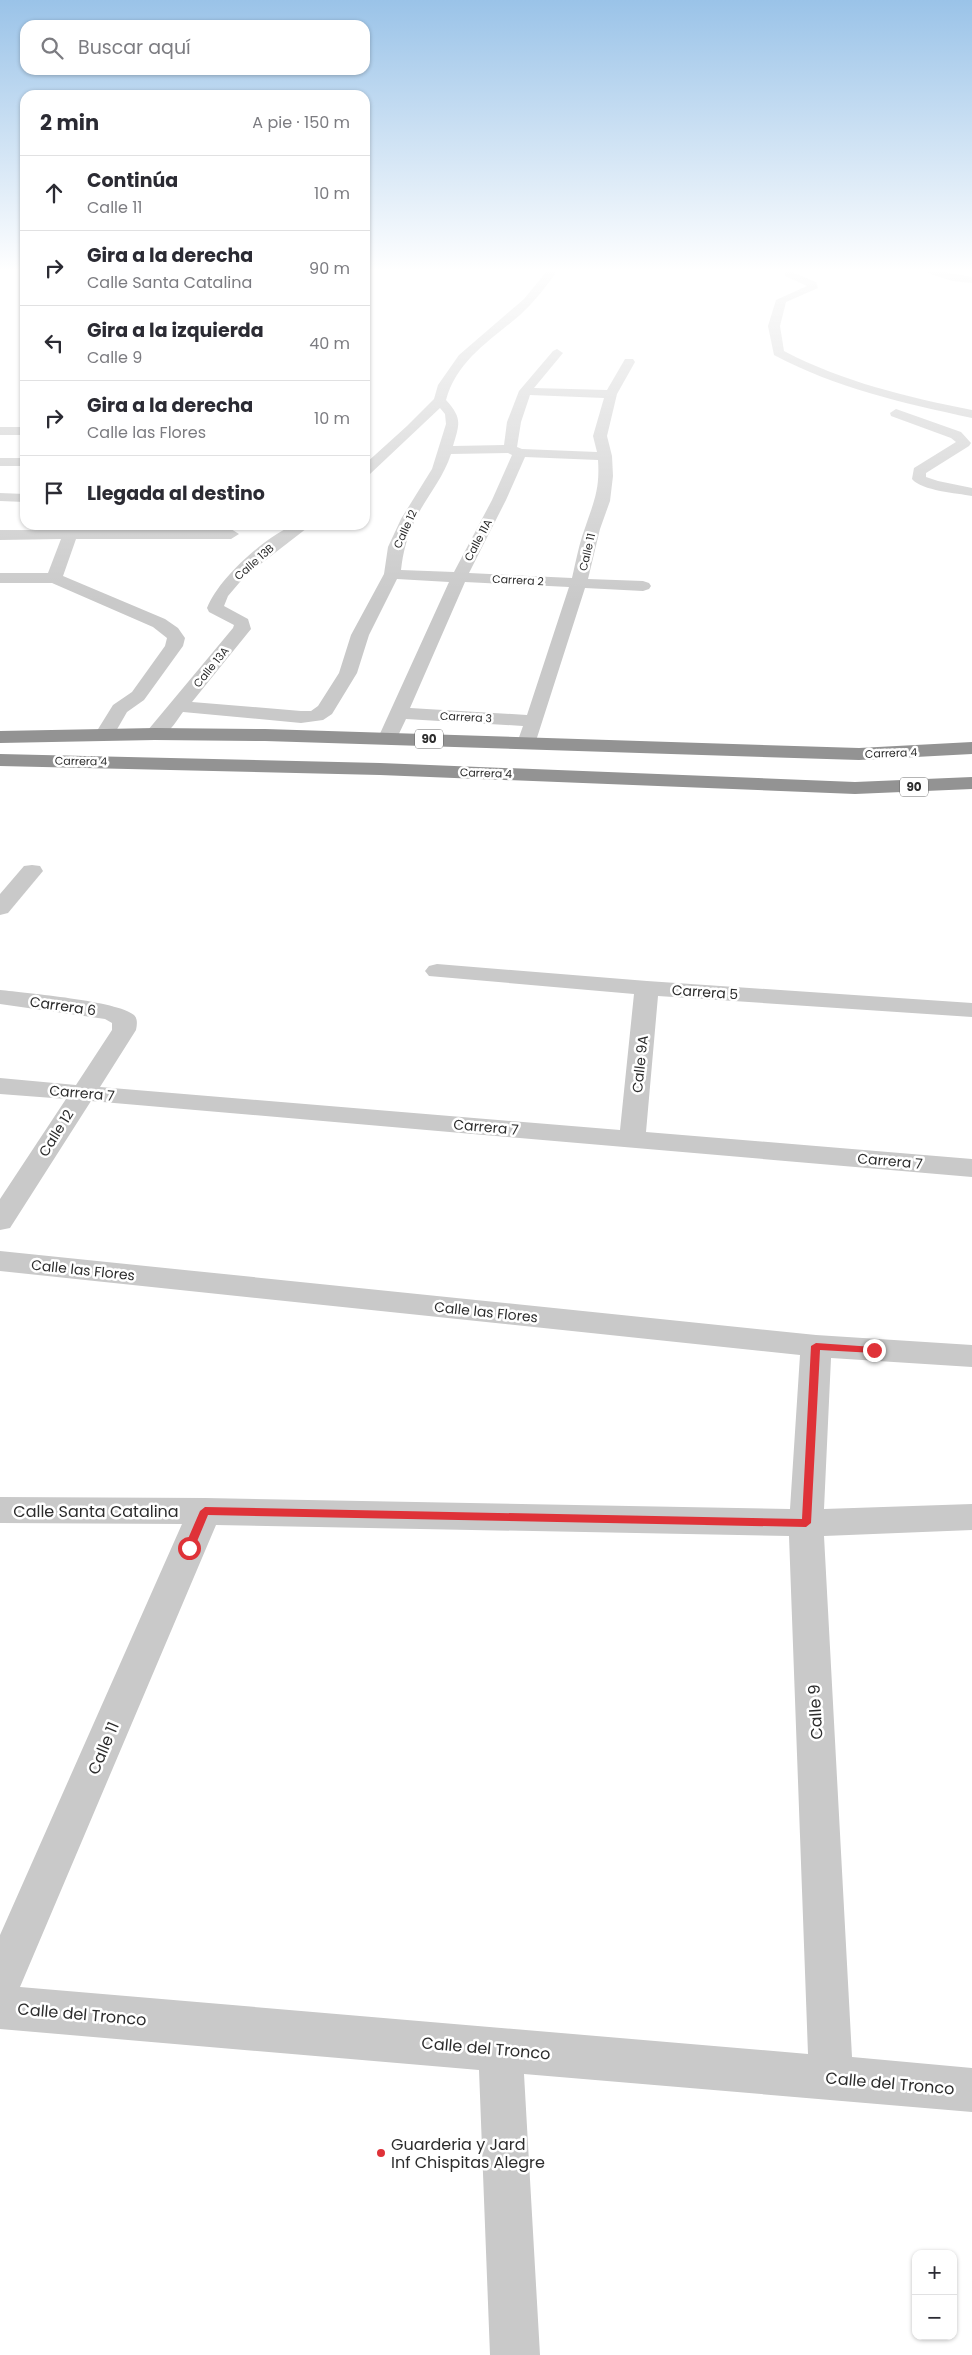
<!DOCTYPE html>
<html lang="es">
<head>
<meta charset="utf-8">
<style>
	body { margin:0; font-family:Poppins,sans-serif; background:#f2f2f3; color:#2b2b33 }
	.controls { position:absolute; right:15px; bottom:15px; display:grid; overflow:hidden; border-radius:10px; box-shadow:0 1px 4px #0004 }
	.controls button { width:45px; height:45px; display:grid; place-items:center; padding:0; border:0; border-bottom:1px solid #e1e1e2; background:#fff; color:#2b2b33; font:25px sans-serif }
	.stop { position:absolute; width:15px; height:15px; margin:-11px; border:4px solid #df3238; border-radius:50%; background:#fff }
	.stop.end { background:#df3238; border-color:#fff; box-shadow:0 1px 5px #0008 }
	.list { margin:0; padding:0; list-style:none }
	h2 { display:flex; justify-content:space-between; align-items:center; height:65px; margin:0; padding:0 20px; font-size:21px }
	h2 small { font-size:16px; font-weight:400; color:#7c7c81 }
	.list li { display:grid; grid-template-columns:32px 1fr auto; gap:15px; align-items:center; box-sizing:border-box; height:75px; padding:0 20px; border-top:1px solid #e1e1e2 }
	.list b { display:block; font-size:19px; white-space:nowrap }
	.list p { margin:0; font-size:16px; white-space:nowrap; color:#7c7c81 }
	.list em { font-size:16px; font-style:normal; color:#7c7c81 }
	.icon { flex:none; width:28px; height:28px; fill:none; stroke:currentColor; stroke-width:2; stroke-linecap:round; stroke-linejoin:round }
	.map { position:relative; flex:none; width:972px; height:2355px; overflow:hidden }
	.search { position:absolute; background:#fff; box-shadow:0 1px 4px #0004; left:20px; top:20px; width:350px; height:55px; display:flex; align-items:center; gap:12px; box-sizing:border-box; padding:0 18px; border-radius:15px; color:#7c7c81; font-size:19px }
	.panel { position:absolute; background:#fff; box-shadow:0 1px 4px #0004; left:20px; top:90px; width:350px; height:440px; border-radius:15px }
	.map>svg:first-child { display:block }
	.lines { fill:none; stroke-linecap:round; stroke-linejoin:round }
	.minor { fill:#c9c9c9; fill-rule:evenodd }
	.highway { fill:#939393; fill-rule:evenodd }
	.route { fill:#df3238 }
	.poi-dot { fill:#df3238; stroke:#fff; stroke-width:2 }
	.labels { text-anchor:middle; stroke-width:5; stroke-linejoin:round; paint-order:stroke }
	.far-street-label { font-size:11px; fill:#2c2c2c; stroke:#fff }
	.shield { fill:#fff; stroke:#6b6b6b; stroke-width:1 }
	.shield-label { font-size:12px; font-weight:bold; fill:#2c2c2c }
	.street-label { font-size:14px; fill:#2c2c2c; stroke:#fff }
	.near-street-label { font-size:16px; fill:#2c2c2c; stroke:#fff }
	.near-poi-label { font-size:16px; fill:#2c2c2c; stroke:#fff; text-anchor:start }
</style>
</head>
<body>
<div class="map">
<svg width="972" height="2355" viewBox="0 0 972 2355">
	<rect width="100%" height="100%" fill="#fff"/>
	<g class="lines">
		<!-- minor -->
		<g class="minor">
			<path d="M 547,271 L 557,271 C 546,287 534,302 520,315 C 491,340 457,360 446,400 C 462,418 460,423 453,446 L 504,445 L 507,422 L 519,391 L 553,351 L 557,349 L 563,353 L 534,388 L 607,390 L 625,359 L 633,359 L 635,362 L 617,394 L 607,436 L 612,456 L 613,476 L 610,501 L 600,529 L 588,579 L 643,581 L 649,583 L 651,586 L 649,589 L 643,591 L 585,588 L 534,747 L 527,749 L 520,747 L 517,743 L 523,726 L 406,719 L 395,742 L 388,744 L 381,742 L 378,738 L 449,582 L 397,579 L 369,635 L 357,673 L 332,714 L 323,720 L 301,723 L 183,712 C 174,724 165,742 148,738 L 145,734 L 148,730 L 233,628 L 234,625 L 209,612 L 207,608 C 219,578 262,540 291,526 C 297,524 305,525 311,525 L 245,576 L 228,596 L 224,606 L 248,619 L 251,629 L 192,702 L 301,711 L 311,711 L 318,706 L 339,673 L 351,635 L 384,574 L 388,547 L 401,519 L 432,469 L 446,424 L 445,414 L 440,408 L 370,474 L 365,475 L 365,464 L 407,426 L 434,399 L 438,385 L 459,355 L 524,299 ZM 530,395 L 604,398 L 593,436 L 597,452 L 522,449 L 517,447 L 521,422 ZM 508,453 L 512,455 L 492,500 L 454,572 L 401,570 C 403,552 407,537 415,520 C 426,497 443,479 451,454 ZM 525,457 L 598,460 C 600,490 594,501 585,528 C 579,544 576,561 572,578 L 469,573 L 506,500 ZM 465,582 L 569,587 L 527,715 L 410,708 Z"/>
			<path d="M 789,271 L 816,282 L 818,288 L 786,302 L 780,326 L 784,351 C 843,382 907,397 972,410 L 972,418 C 903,403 836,388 774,355 L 768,326 L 776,300 L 807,286 L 785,276 L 785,272 Z"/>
			<polygon points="922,271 938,271 972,277 972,283 952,281"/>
			<path d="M 896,409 L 961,432 L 971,443 L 969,446 L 926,473 L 926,477 L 938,481 L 972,488 L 972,496 C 957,493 922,491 912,479 L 914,468 L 956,442 L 951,438 L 891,416 L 890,413 Z"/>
			<rect x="0" y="427" width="25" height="8"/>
			<rect x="0" y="458" width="25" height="8"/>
			<polygon points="0,493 25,494 25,502 0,501"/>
			<polygon points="68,525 84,525 81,530 231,529 239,534 231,539 76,539 63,576 165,619 178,628 185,638 183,646 144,700 127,712 112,738 105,740 98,738 95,734 113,705 132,692 165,646 167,638 153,627 52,583 0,583 0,573 48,573 61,539 0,540 0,530 65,530"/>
			<polygon points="32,865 40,866 43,871 8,913 0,915 0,894 24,866"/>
			<path d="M 437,964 L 647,981 L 972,1003 L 972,1017 L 658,996 L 646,1132 L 972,1159 L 972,1177 L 91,1101 L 10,1228 L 0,1230 L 0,1199 L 66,1099 L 0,1094 L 0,1078 L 76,1085 L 112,1030 L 112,1023 L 105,1019 L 0,1004 L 0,990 C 26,993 118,1001 134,1015 C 138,1019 137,1025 136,1030 L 100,1087 L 620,1130 L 634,994 L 429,976 L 425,971 L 429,966 Z"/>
			<path d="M 0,1251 L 816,1335 L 972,1345 L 972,1367 L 831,1358 L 824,1509 L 972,1504 L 972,1530 L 824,1536 L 852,2057 L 972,2068 L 972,2112 L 524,2074 L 540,2355 L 490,2355 L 479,2070 L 0,2029 L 0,1935 L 182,1524 L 0,1523 L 0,1497 L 205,1498 L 790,1509 L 800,1355 L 0,1271 ZM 216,1525 L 789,1536 L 808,2054 L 20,1987 Z"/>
		</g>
		<!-- highway -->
		<g class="highway">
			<polygon points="155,728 265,729 859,748 972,742 972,754 859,760 265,741 155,740 0,743 0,731"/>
			<polygon points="0,754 380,763 855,782 972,777 972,789 855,794 380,775 0,766"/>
		</g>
	</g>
	<!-- sky -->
	<linearGradient id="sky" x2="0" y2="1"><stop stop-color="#9ac3e8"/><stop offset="0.45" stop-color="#fff"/><stop offset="1" stop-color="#fff" stop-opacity="0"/></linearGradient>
	<rect width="972" height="601" fill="url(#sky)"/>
	<!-- route -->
	<polygon class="route" points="816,1343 874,1347 879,1350 874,1353 820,1350 811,1523 806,1527 208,1515 193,1551 186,1551 184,1548 200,1511 205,1507 802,1519 811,1346"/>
	<!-- markers -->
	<circle class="poi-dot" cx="381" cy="2153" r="5"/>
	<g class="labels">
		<!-- far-street labels -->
		<g class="far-street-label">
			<text transform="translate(405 529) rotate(-66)" y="4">Calle 12</text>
			<text transform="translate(478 540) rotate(-62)" y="4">Calle 11A</text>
			<text transform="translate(587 552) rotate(-77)" y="4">Calle 11</text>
			<text transform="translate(254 562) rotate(-41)" y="4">Calle 13B</text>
			<text transform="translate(518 580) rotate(3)" y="4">Carrera 2</text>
			<text transform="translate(211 667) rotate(-51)" y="4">Calle 13A</text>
			<text transform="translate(466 717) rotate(3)" y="4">Carrera 3</text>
			<text transform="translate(891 753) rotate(-2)" y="4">Carrera 4</text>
			<text transform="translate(81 761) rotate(1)" y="4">Carrera 4</text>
			<text transform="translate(486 773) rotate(2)" y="4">Carrera 4</text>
		</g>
		<!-- shield labels -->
		<g class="shield">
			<rect x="415" y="729.5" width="28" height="19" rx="4"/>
			<rect x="900" y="777.5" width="28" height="19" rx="4"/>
		</g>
		<g class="shield-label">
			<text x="429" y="743">90</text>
			<text x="914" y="791">90</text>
		</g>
		<!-- street labels -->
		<g class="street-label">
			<text transform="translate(705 992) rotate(4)" y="5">Carrera 5</text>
			<text transform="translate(63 1006) rotate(8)" y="5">Carrera 6</text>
			<text transform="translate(640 1064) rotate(-84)" y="5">Calle 9A</text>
			<text transform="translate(82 1093) rotate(5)" y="5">Carrera 7</text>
			<text transform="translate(486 1127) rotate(5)" y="5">Carrera 7</text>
			<text transform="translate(56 1133) rotate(-58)" y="5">Calle 12</text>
			<text transform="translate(890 1161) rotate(5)" y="5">Carrera 7</text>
			<text transform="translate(83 1270) rotate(6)" y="5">Calle las Flores</text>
			<text transform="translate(486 1312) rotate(6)" y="5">Calle las Flores</text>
		</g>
		<!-- near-street labels -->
		<g class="near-street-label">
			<text x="96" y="1517">Calle Santa Catalina</text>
			<text transform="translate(815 1712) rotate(-93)" y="6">Calle 9</text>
			<text transform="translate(103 1748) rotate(-67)" y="6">Calle 11</text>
			<text transform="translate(82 2014) rotate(5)" y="6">Calle del Tronco</text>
			<text transform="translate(486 2048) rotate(5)" y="6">Calle del Tronco</text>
			<text transform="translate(890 2083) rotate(5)" y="6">Calle del Tronco</text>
		</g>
		<!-- near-poi labels -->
		<g class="near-poi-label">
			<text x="391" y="2150">Guarderia y Jard<tspan x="391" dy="18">Inf Chispitas Alegre</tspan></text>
		</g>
	</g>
</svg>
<div class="controls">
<button>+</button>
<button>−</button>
</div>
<div class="stop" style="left:189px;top:1548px"></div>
<div class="stop end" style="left:874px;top:1350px"></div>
<div class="search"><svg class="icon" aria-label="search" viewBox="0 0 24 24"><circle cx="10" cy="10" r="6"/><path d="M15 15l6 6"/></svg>Buscar aquí</div>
<section class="panel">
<h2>2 min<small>A pie · 150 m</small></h2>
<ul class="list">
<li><svg class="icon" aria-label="ahead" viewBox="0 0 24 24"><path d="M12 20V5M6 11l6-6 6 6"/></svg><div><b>Continúa</b><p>Calle 11</p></div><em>10 m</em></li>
<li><svg class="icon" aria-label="right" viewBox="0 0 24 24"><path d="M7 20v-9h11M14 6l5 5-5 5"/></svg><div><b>Gira a la derecha</b><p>Calle Santa Catalina</p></div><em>90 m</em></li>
<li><svg class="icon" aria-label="left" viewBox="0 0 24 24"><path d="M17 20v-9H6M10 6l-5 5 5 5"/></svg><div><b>Gira a la izquierda</b><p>Calle 9</p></div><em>40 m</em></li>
<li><svg class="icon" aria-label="right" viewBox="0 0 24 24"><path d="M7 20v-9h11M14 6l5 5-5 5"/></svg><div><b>Gira a la derecha</b><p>Calle las Flores</p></div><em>10 m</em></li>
<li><svg class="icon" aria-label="arrive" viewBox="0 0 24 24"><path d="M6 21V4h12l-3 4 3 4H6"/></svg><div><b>Llegada al destino</b></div></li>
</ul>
</section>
</div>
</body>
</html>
